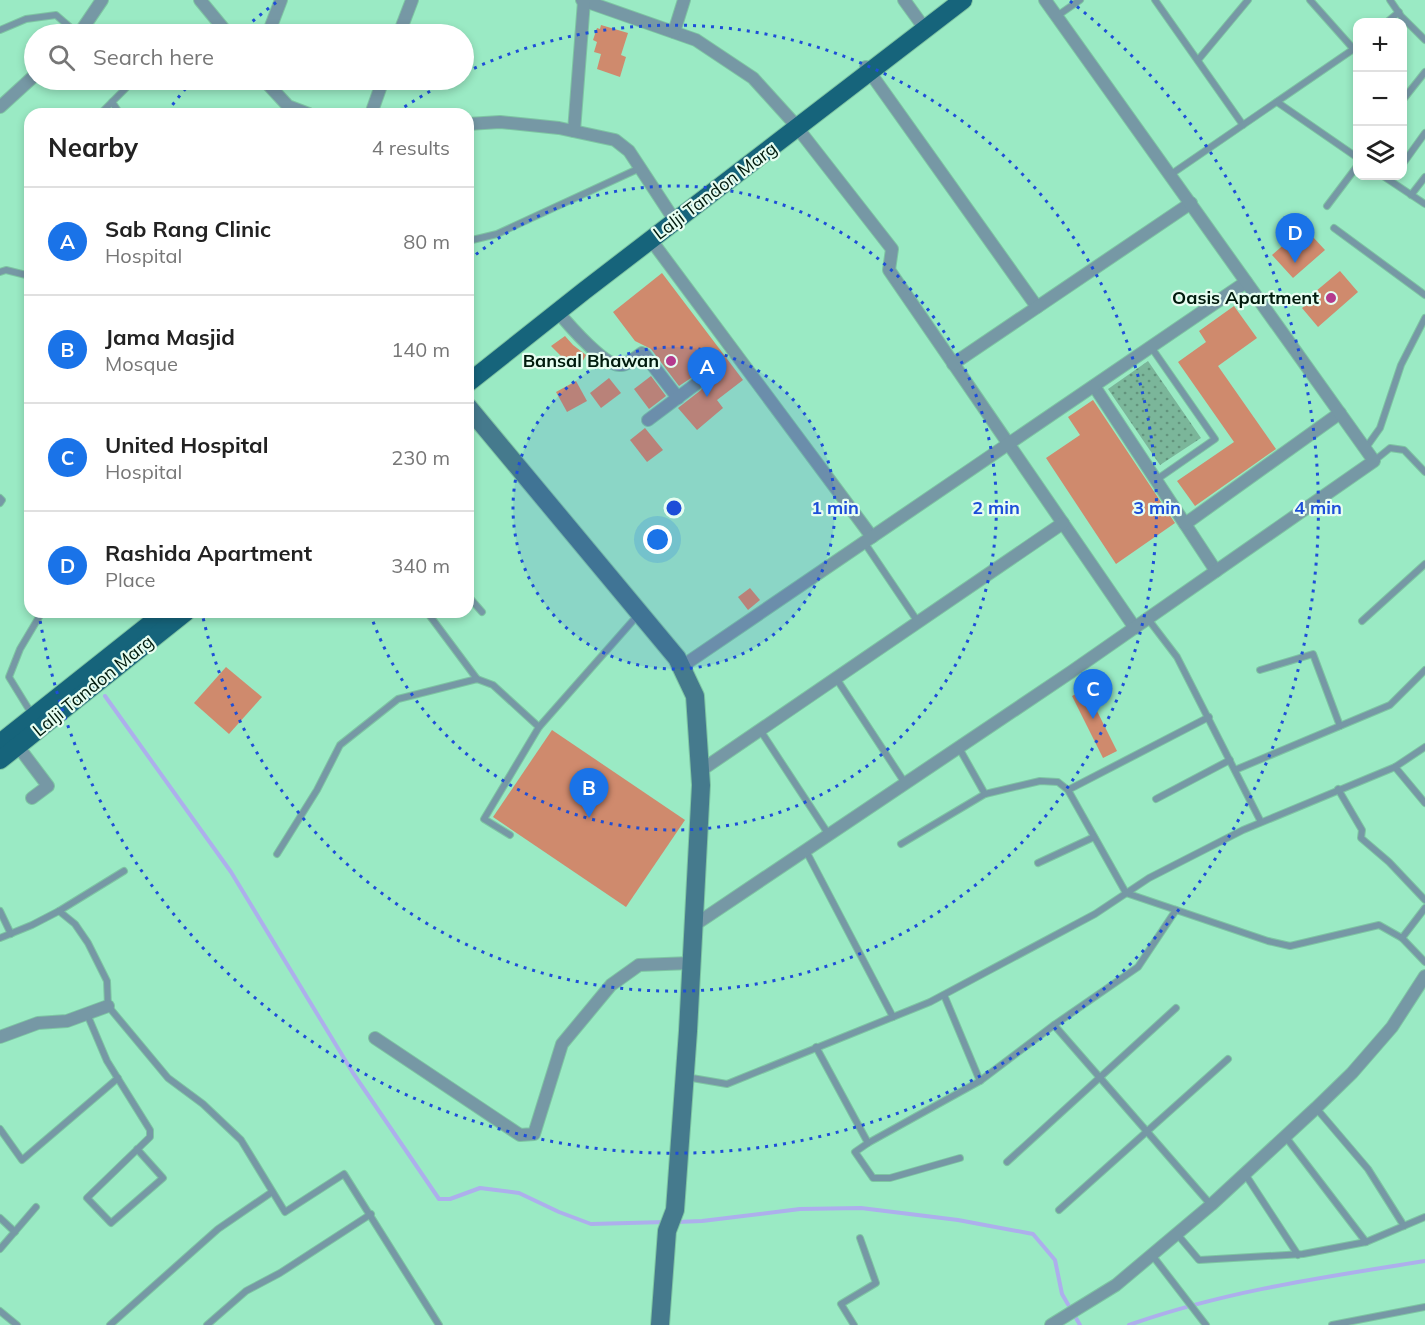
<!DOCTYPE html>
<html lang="en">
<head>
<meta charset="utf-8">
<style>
	body { margin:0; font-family:Mulish,sans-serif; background:#f2f2f2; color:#222 }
	.controls { position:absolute; right:18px; top:18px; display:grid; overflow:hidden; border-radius:12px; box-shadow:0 3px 9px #0003 }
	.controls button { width:54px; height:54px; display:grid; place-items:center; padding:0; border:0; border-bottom:2px solid #e0e0e0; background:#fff; color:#222; font:30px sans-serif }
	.you { position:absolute; left:658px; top:540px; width:21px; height:21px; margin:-15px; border:4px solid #fff; border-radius:50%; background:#1a73e8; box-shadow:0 0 0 9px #1a73e833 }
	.badge { display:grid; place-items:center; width:39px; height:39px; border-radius:50%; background:#1a73e8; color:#fff; font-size:20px; font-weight:700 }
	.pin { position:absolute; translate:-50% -50px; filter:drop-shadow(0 2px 3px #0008) }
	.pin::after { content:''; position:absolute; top:32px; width:21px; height:18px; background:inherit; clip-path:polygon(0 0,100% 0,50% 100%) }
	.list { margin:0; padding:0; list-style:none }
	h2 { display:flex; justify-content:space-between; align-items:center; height:78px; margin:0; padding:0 24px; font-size:26px }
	h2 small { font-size:20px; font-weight:400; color:#767676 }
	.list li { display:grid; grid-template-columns:39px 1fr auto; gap:18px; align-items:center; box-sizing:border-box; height:108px; padding:0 24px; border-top:2px solid #e0e0e0 }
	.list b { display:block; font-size:22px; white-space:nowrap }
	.list p { margin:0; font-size:20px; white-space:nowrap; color:#767676 }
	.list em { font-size:20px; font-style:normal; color:#767676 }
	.icon { flex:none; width:33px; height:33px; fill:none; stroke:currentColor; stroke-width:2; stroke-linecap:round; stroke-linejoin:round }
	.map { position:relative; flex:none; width:1425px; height:1325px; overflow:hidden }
	.search { position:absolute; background:#fff; box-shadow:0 3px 9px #0003; left:24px; top:24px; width:450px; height:66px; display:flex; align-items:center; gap:15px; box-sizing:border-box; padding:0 21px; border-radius:33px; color:#767676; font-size:22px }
	.panel { position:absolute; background:#fff; box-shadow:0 3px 9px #0003; left:24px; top:108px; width:450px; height:510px; border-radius:18px }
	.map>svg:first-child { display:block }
	.grass { fill:url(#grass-dots) }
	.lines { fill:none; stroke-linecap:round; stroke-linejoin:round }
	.stream { stroke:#adafec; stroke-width:4 }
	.building { fill:#cf8a6d }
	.lane-casing { stroke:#7ec5a3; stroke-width:8 }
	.street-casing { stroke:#7ec5a3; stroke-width:14 }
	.secondary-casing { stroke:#7ec5a3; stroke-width:20 }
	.primary-casing { stroke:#7ec5a3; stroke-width:20 }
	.lane { stroke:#7698a5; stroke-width:6 }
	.street { stroke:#7698a5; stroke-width:12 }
	.secondary { stroke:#457a8d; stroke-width:18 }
	.primary { stroke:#16647b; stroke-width:18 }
	.ring { fill:none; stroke:#1d4ed8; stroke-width:3; stroke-dasharray:3 6 }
	.poi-dot { fill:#b53a8d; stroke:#e6fdf1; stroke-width:2 }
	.labels { text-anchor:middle; stroke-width:4.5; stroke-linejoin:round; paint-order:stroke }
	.street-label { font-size:18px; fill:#001a0d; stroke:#e6fdf1 }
	.poi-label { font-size:18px; font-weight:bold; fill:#001a0d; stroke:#e6fdf1; text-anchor:end }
	.centre { fill:#1d4ed8; stroke:#e6fdf1; stroke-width:3 }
	.ring-label { font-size:18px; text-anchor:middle; font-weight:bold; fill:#1d4ed8; stroke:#e6fdf1; stroke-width:4.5; stroke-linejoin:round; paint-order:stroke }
</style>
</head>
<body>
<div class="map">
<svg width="1425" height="1325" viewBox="0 0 1425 1325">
	<defs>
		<pattern id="grass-dots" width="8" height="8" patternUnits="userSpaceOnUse" patternTransform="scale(1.5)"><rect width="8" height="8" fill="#7bb69a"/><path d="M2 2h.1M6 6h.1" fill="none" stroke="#62937c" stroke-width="1.8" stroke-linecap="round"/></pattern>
	</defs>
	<rect width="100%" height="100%" fill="#9aeac4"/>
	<!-- grass -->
	<polygon class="grass" points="1148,361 1201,438 1160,465 1108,389"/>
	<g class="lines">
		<!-- stream -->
		<g class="stream">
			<polyline points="105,696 231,872 353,1073 439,1199 450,1199 480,1188 519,1193 559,1212 591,1224 666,1222"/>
			<polyline points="676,1222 702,1221 800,1209 861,1208 958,1220 1033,1234 1055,1260 1062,1294 1080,1325"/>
			<path d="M 1129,1325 C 1225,1291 1325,1277 1425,1261"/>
		</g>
	</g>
	<!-- building -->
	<g class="building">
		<polygon points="601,25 628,33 621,55 626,57 620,77 597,69 601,54 594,52 597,42 593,40 597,28 600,29"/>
		<polygon points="1299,225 1310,238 1312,236 1325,250 1293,278 1272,255 1288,241 1285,238"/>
		<polygon points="1340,271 1358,292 1318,327 1302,308 1312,300 1309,297"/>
		<polygon points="662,273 743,380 717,400 723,408 697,430 678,408 701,390 704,384 703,380 694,376 679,386 651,349 635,341 613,312"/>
		<polygon points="1234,306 1257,338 1218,366 1276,449 1195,506 1177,481 1234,442 1178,362 1206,342 1199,331"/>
		<polygon points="565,336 573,345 586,355 579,368 563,358 551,346"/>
		<polygon points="651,376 666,396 649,409 634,389"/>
		<polygon points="609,378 621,393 601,408 590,393"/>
		<polygon points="576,381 587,401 567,412 556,392"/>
		<polygon points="1093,400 1175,523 1116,564 1046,458 1080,435 1068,417"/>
		<polygon points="645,428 663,450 647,462 630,440"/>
		<polygon points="750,588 760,600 748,610 738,597"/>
		<polygon points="226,667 262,697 229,734 194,703"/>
		<polygon points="1086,689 1117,751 1103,758 1072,696"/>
		<polygon points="552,730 685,820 626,907 493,817"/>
	</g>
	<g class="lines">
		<!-- lane casing -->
		<g class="lane-casing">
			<g id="lane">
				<polyline points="1155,0 1243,125"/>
				<polyline points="1310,0 1358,54"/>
				<polyline points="1390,0 1401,16 1425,40"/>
				<polyline points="1057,16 1080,0"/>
				<polyline points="1387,22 1399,12"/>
				<polyline points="0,30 26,19 56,15 78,34"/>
				<polyline points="1198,60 1248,0"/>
				<polyline points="119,80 126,88 112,102 120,114"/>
				<polyline points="1402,101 1425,72"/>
				<polyline points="1277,102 1358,158"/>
				<polyline points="100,114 112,102"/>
				<polyline points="1402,165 1425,133"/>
				<polyline points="1170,175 1358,46"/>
				<polyline points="1383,176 1425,204"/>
				<polyline points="1411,195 1425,177"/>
				<polyline points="1327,206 1358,165"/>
				<polyline points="1334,228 1425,295"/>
				<polyline points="468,241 497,234 640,168"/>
				<polyline points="0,272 6,270 30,276"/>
				<polyline points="1151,347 1215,439 1156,480"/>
				<polyline points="1365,449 1380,428 1401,365 1425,318"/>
				<polyline points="1374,461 1390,448 1404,450 1425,472"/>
				<polyline points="0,498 2,500 0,503"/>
				<polyline points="864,542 918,622"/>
				<polyline points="468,596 482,612"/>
				<polyline points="427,612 477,679"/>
				<polyline points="1148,619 1177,657 1261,822"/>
				<polyline points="1362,621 1425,564"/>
				<polyline points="1260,670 1313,654 1340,726"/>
				<polyline points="836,678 905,783"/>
				<polyline points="33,716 9,677 20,649 42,612"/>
				<polyline points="760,730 829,835"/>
				<polyline points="959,748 985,794 1040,781 1058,782 1068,790 1126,893 1268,941 1290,946 1379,925 1402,938 1425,962"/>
				<polyline points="1395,767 1425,803"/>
				<polyline points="1235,770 1390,705 1425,670"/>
				<polyline points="1338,789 1362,830 1361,838 1389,862 1425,900"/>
				<polyline points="1068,790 1209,717"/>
				<polyline points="1156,799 1230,760"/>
				<polyline points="510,835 484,819 539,727"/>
				<polyline points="901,844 985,794"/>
				<polyline points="806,851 893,1017"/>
				<polyline points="277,854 317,790 340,745 398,699 477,679 493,685 539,727 637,616"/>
				<polyline points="1038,863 1094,837"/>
				<polyline points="0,911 11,934"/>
				<polyline points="59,911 124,871"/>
				<polyline points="0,938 32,925 59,911 75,924 88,943 107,981 108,1006 168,1078 203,1104 241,1140 285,1212 344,1174 439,1325"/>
				<polyline points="1402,938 1425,908"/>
				<polyline points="944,995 980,1081"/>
				<polyline points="87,1014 107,1061 150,1130 150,1137 87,1198 111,1223 163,1178 137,1149"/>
				<polyline points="1054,1025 1211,1205"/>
				<polyline points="816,1047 868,1143 980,1081 1054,1025 1138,967 1176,910"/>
				<polyline points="686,1077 727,1084 930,1002 1095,914 1149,878 1243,830 1395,767 1425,747"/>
				<polyline points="1316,1108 1368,1169 1404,1226"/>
				<polyline points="0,1129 22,1160 118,1078"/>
				<polyline points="1285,1136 1366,1242"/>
				<polyline points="868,1143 855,1152 873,1178 890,1178 960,1158"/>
				<polyline points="1007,1162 1176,1008"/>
				<polyline points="1245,1174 1298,1255"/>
				<polyline points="1059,1210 1228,1059"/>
				<polyline points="0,1218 15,1232"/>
				<polyline points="1177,1234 1199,1260 1303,1254 1366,1242 1425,1217"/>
				<polyline points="0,1249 36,1207"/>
				<polyline points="1152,1255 1206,1325"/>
				<polyline points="0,1311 17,1325"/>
				<polyline points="110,1325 218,1229 272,1192"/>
				<polyline points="207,1325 246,1291 280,1273 371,1214"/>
				<polyline points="854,1325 841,1304 876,1283 860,1238"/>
				<polyline points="1332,1325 1425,1307"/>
			</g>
		</g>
		<!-- street casing -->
		<g class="street-casing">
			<g id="street">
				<polyline points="200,0 228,34"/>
				<polyline points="582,0 696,40 753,78 792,121 892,249 889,270 1135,628"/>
				<polyline points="904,0 925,29"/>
				<polyline points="674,32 684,0"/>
				<polyline points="79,34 102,0"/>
				<polyline points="268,34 281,0"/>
				<polyline points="399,34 412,0"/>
				<polyline points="866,67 1037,307"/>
				<polyline points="264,80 288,106 309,114"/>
				<polyline points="0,107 34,76"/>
				<polyline points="371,114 383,80"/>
				<polyline points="468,124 500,122 559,128 615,140 629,151 675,221"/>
				<polyline points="574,131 584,1"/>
				<polyline points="651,240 872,537"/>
				<path d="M 558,312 C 568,324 605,367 621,365 C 628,365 636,357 642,353 L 644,354 L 678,398"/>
				<polyline points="953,364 1191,203"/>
				<polyline points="1094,386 1216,571"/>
				<polyline points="648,420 696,384"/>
				<polyline points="1185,524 1340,413"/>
				<polyline points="681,667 1246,282"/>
				<polyline points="14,741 48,786 32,798"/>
				<polyline points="700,771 1063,523"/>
				<polyline points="693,926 1071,672 1374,461 1045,0"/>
				<polyline points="0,1037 38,1023 67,1021 108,1006"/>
				<polyline points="375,1038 520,1135 534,1134 562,1044 611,985 639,965 691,963"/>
				<polyline points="1051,1325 1116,1285 1211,1205 1316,1108 1352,1073 1392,1027 1425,976"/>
			</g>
		</g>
		<!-- secondary casing -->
		<g class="secondary-casing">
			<polyline id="secondary" points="468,407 677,658 695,696 701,785 688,1031 675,1210 667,1231 660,1325"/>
		</g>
		<!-- primary casing -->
		<g class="primary-casing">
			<g id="primary">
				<polyline points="468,383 584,291 963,0"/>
				<polyline points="0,743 165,612"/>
				<polyline points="0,760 186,612"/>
			</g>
		</g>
		<!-- lane -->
		<use href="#lane" class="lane"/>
		<!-- street -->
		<use href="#street" class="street"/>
		<!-- secondary -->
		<use href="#secondary" class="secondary"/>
		<!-- primary -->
		<use href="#primary" class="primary"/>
	</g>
	<!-- distance rings -->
	<circle cx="674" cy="508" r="161" fill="#1d4ed8" fill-opacity=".12"/>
	<g class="ring">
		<circle cx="674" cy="508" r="161"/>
		<path d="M469 260A322 322 0 1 1 370 613"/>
		<path d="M397 112A483 483 0 0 1 451 80M466 72A483 483 0 1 1 202 613"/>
		<path d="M167 112A644 644 0 0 1 192 81M239 33A644 644 0 0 1 278 1M1070 1A644 644 0 1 1 39 614"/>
	</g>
	<!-- markers -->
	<g class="poi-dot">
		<circle cx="1331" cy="298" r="6"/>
		<circle cx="671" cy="361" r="6"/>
	</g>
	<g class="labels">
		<!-- street labels -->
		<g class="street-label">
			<text transform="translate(715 191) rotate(-37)" y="6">Lalji Tandon Marg</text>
			<text transform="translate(93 686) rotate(-39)" y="6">Lalji Tandon Marg</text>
		</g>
		<!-- poi labels -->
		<g class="poi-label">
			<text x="1319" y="304">Oasis Apartment</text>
			<text x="659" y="367">Bansal Bhawan</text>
		</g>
	</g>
	<circle cx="674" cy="508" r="9" class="centre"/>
	<g class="ring-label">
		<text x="835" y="514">1 min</text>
		<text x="996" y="514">2 min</text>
		<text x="1157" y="514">3 min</text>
		<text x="1318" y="514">4 min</text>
	</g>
</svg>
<div class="controls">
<button>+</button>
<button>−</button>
<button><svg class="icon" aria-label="layers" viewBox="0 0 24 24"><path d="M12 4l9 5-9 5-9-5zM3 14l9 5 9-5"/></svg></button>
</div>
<div class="you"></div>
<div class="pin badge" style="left:707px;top:397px">A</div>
<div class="pin badge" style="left:589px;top:818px">B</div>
<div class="pin badge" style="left:1093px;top:719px">C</div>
<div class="pin badge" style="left:1295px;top:263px">D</div>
<div class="search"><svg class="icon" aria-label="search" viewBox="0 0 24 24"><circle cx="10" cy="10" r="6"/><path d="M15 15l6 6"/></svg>Search here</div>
<section class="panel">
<h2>Nearby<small>4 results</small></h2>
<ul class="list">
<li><span class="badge">A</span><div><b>Sab Rang Clinic</b><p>Hospital</p></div><em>80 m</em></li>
<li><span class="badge">B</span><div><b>Jama Masjid</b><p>Mosque</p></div><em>140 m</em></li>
<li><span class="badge">C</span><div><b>United Hospital</b><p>Hospital</p></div><em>230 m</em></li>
<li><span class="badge">D</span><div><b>Rashida Apartment</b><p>Place</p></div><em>340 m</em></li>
</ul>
</section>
</div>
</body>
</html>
